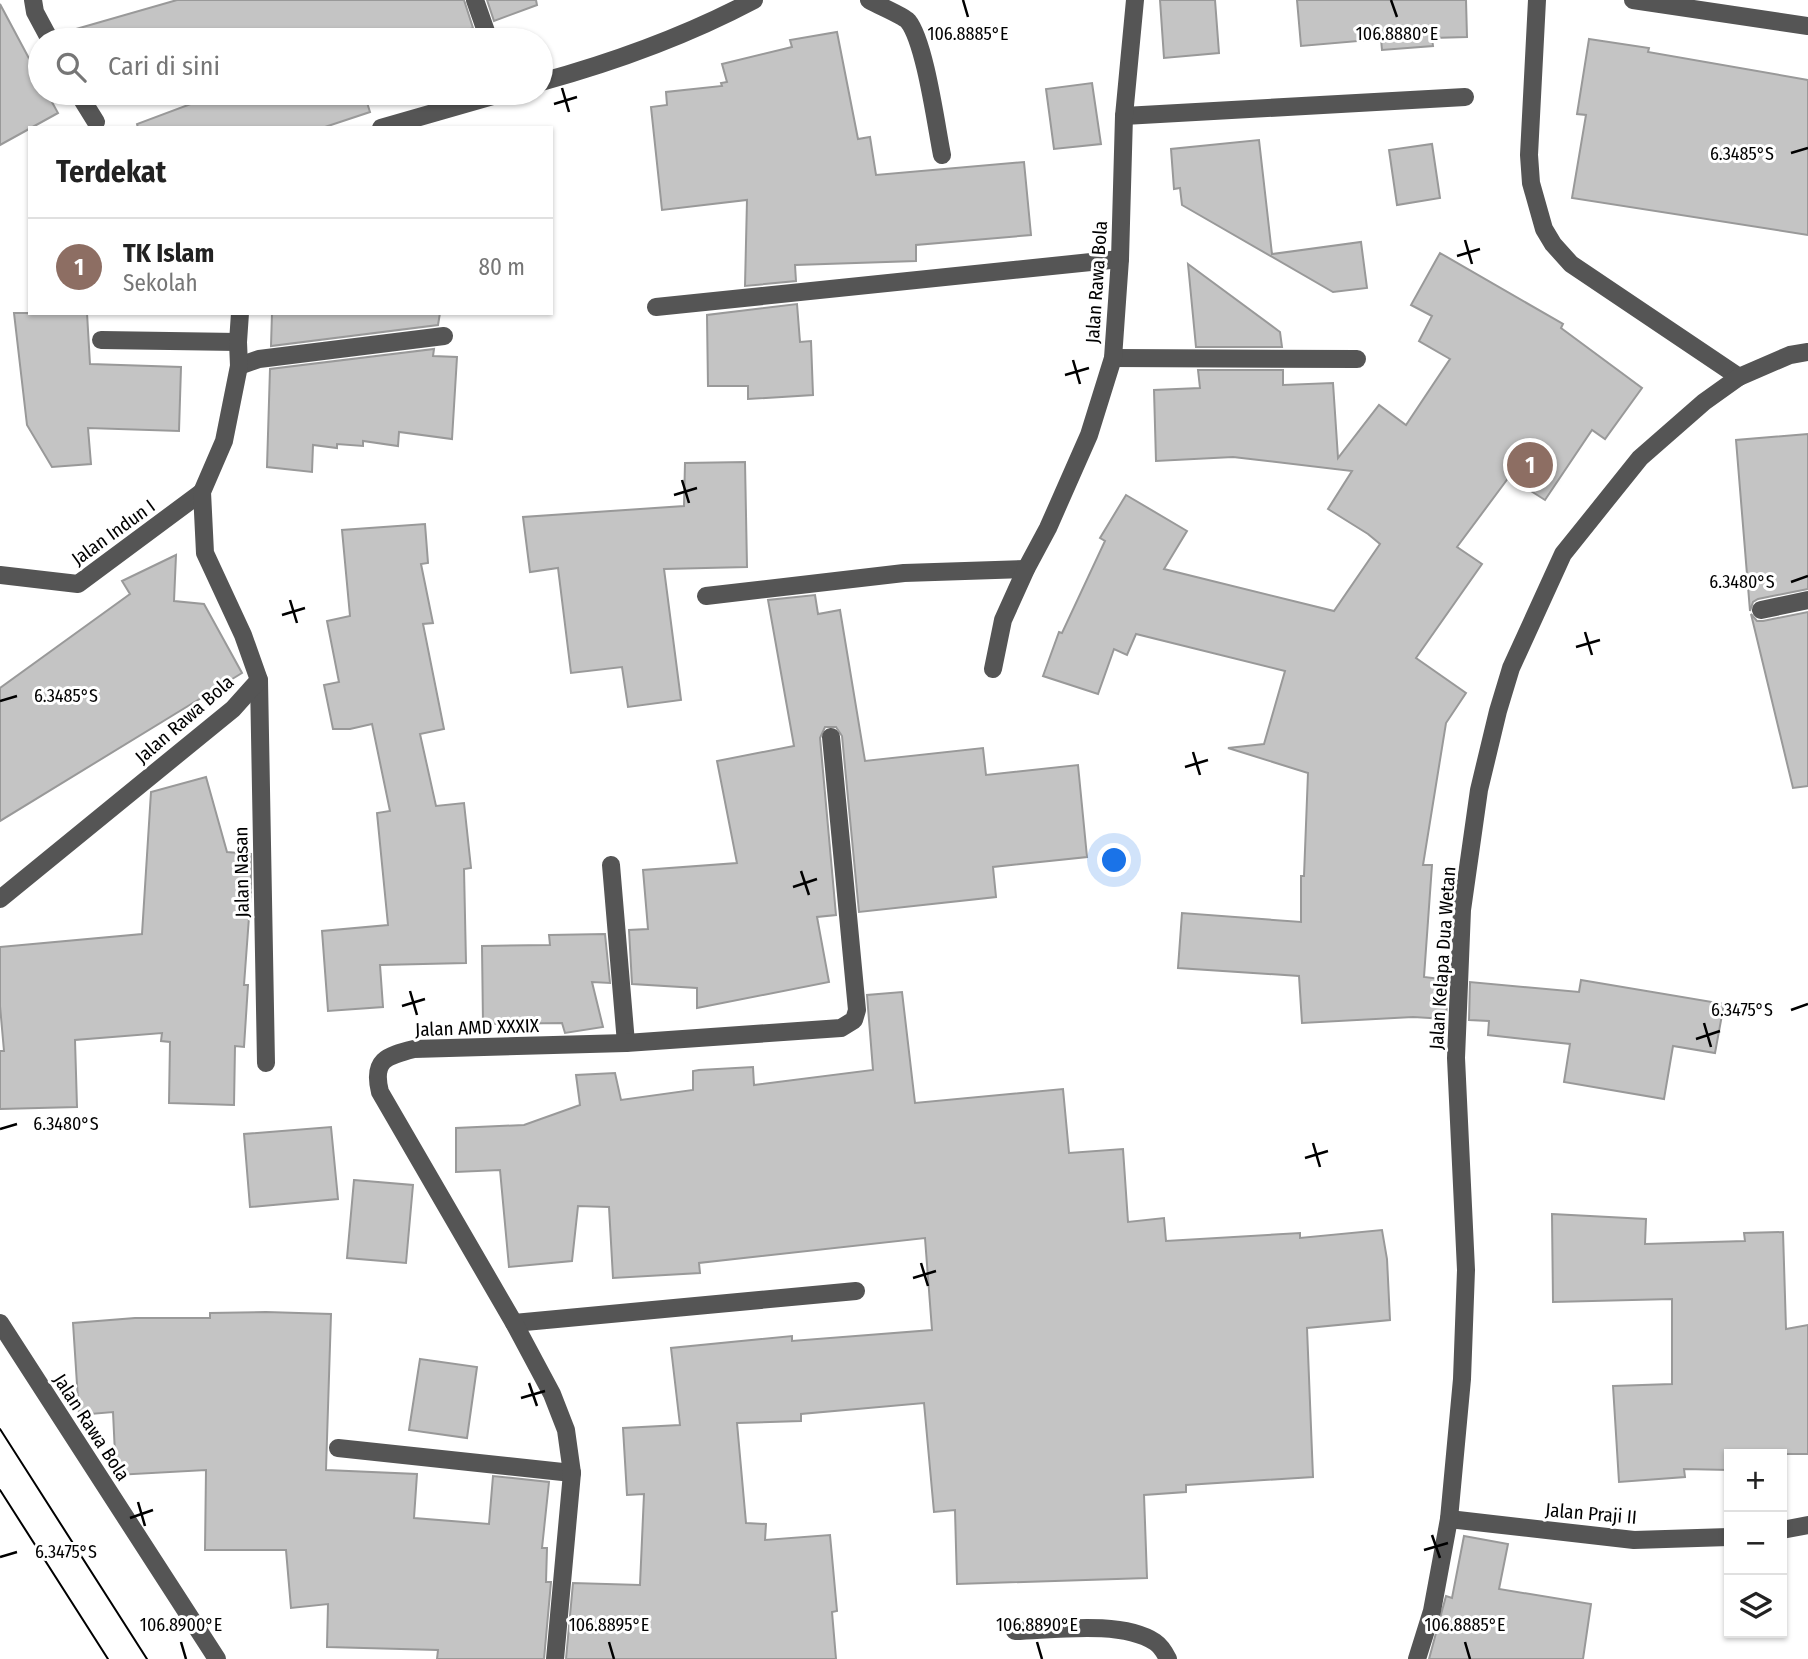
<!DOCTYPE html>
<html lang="id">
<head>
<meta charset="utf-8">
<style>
	body { margin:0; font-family:"Fira Sans Condensed",sans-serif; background:#f6f6f6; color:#222 }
	.controls { position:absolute; right:21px; bottom:21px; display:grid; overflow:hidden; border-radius:0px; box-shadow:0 2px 5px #0004 }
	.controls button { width:63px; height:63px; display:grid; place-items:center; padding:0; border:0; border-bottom:2px solid #e0e0e0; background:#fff; color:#222; font:35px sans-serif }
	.you { position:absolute; left:1115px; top:861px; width:24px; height:24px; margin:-18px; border:5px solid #fff; border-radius:50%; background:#1a73e8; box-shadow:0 0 0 10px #1a73e833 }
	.badge { display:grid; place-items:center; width:46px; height:46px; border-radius:50%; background:#1a73e8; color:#fff; font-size:23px; font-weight:700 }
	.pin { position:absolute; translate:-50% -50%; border:4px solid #fff; box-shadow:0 2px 7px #0006 }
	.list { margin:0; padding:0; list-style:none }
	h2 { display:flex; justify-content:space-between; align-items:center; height:91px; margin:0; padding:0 28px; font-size:30px }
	h2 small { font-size:23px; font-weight:400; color:#767676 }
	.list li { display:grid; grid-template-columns:46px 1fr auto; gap:21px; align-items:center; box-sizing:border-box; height:98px; padding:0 28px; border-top:2px solid #e0e0e0 }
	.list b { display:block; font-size:26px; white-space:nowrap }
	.list p { margin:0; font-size:23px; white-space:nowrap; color:#767676 }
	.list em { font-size:23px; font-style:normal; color:#767676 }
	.icon { flex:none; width:38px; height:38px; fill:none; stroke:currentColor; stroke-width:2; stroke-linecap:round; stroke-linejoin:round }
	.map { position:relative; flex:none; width:1808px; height:1659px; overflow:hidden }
	.search { position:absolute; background:#fff; box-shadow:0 2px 5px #0004; left:28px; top:28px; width:525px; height:77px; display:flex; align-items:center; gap:18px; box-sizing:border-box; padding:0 24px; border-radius:38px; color:#767676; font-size:26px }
	.panel { position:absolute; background:#fff; box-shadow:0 2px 5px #0004; left:28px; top:126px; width:525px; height:189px; border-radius:0px }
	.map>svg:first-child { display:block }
	.building { fill:#c4c4c4; stroke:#999; stroke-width:2 }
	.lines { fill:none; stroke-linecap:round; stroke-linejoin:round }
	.minor { stroke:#555; stroke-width:18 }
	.tram { stroke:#000; stroke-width:2 }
	.ticks { fill:none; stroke:#000; stroke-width:2.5 }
	.labels { text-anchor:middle; stroke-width:6; stroke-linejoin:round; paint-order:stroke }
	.street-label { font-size:19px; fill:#000; stroke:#fff }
	.ticks-label { font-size:18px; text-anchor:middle; fill:#000; stroke:#fff; stroke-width:6; stroke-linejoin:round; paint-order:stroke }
</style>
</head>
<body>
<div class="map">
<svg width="1808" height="1659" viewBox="0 0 1808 1659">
	<rect width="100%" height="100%" fill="#fff"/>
	<!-- building -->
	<g class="building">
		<polygon points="177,0 464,0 473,28 440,40 77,40 76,29"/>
		<polygon points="487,0 536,0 537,5 494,21"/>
		<polygon points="1160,0 1215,0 1219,53 1164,58"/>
		<polygon points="1297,0 1466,0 1467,37 1432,38 1433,46 1382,50 1381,39 1301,46"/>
		<polygon points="0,4 40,79 40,93 47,93 58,113 0,145"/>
		<polygon points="837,32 858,139 870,137 876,175 1024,162 1031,235 916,245 916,261 795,265 796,281 745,286 747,200 662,210 651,107 667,105 666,92 722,86 721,83 727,82 722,64 792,47 790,40"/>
		<polygon points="1589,39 1649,48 1648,52 1808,80 1808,235 1572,198 1586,115 1577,114"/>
		<polygon points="1092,83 1101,144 1054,149 1046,89"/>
		<polygon points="220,93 364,93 370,112 322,128 138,128 137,124"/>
		<polygon points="1259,140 1272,254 1361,242 1367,288 1333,292 1182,205 1180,188 1174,189 1171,149"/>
		<polygon points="1432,144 1440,198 1397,205 1389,150"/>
		<polygon points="1440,253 1563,324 1561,328 1642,388 1605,439 1592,430 1545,500 1509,477 1457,547 1482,564 1416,658 1466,693 1446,723 1423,865 1432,865 1424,977 1448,980 1446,1019 1413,1017 1302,1023 1299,976 1178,968 1182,913 1301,922 1301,876 1304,876 1308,773 1228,748 1264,744 1285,671 1136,634 1127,655 1114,649 1098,694 1043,676 1059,632 1062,633 1105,541 1100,538 1126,495 1187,531 1164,569 1334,611 1380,544 1368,534 1328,509 1352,471 1233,457 1156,461 1154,390 1200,388 1198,370 1283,370 1283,385 1333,383 1338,458 1379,405 1406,425 1450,359 1419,341 1432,316 1411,305"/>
		<polygon points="1188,264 1280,332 1282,347 1196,347"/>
		<polygon points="797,304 800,342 811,341 813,395 748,399 748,386 708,386 707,315"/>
		<polygon points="14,313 87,313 90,364 181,367 179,431 88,428 91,464 52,467 27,425"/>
		<polygon points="272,313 440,313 438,325 271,346"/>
		<polygon points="434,349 433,356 457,357 452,439 399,432 398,446 363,441 363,446 337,444 337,448 313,445 312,472 267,467 270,369"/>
		<polygon points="1808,434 1808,589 1758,599 1753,602 1750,611 1736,440"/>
		<polygon points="745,462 747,567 664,569 681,700 628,707 622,667 571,673 558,568 530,572 523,517 684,506 685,463"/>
		<polygon points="425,524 428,563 421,564 433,623 423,624 444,729 420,734 436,806 464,803 471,868 464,869 466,963 380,965 383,1007 328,1011 322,931 388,925 377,813 390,811 372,724 350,729 333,729 324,685 339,682 327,621 350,616 342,530"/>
		<polygon points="176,555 174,601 204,604 242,673 0,821 0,688 130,594 122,581"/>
		<polygon points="815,595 818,614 840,610 865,761 983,748 986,775 1078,765 1087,857 993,867 996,897 859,912 842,736 836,727 825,727 820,738 836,915 817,917 829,982 697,1008 697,988 632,984 629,930 648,929 643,870 737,863 717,761 794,746 768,600"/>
		<polygon points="1808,612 1808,786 1793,788 1751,614 1757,621 1763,621"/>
		<polygon points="206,777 227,852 251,854 251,890 244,985 248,985 244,1047 235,1046 234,1105 169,1103 170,1042 161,1041 162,1033 75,1040 77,1107 0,1109 0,1051 4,1051 0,1006 0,947 142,934 151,792"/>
		<polygon points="605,934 610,983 592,982 603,1027 565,1033 562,1023 483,1024 482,946 550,945 549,935"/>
		<polygon points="1581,980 1724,1004 1715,1053 1673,1046 1664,1099 1564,1082 1570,1044 1488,1035 1489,1021 1469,1020 1470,982 1579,992"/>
		<polygon points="902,992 915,1103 1063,1089 1069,1153 1123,1149 1128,1222 1164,1218 1166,1241 1300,1233 1300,1238 1382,1230 1387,1259 1390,1320 1307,1328 1313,1477 1186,1485 1186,1492 1144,1495 1147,1578 957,1584 955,1510 934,1512 924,1403 801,1414 801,1421 737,1423 746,1523 766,1524 765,1540 830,1535 837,1611 832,1612 836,1659 566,1659 573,1583 640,1585 644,1494 627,1495 623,1428 680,1425 671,1348 792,1336 792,1341 932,1330 925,1238 699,1263 700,1273 613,1278 609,1207 578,1206 572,1261 509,1267 500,1170 456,1172 456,1128 524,1125 580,1105 576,1075 615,1073 621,1100 693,1090 693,1071 699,1070 753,1067 754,1085 873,1070 867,995"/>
		<polygon points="331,1127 338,1199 250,1207 244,1134"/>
		<polygon points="354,1180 413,1185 406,1263 347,1258"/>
		<polygon points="1552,1214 1646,1219 1645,1244 1745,1241 1744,1233 1783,1232 1786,1329 1808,1325 1808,1454 1729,1454 1729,1470 1684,1469 1685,1477 1619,1482 1613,1386 1672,1384 1672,1299 1553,1302"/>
		<polygon points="266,1312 331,1314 326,1470 417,1474 414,1518 489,1524 493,1476 549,1482 542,1548 547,1548 546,1582 551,1582 544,1659 437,1659 438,1650 327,1647 328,1604 291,1608 286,1550 205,1550 206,1470 116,1475 113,1412 79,1415 73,1323 135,1318 210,1318 210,1313"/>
		<polygon points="420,1359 477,1367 467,1438 409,1430"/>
		<polygon points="1464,1536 1508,1544 1499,1589 1591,1604 1583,1659 1429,1659 1446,1596 1452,1598"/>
	</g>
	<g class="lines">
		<!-- minor -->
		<g class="minor">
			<polyline points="33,0 35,12 50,40"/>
			<polyline points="475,0 489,40"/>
			<path d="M 869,0 C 879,6 902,15 908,21 C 925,42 936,125 942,155"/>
			<polyline points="1537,0 1529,155 1531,183 1544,229 1553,244 1571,264 1739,377"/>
			<polyline points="1633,0 1808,26"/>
			<path d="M 541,82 C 614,62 686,36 754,0"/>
			<polyline points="78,93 96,122"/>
			<polyline points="1124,116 1465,97"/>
			<polyline points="381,128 503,93"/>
			<polyline points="656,307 1120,259"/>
			<polyline points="101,340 238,342"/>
			<polyline points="1113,358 1357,359"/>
			<polyline points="239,366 259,359 444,336"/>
			<polyline points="0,575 78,584 202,492"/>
			<polyline points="706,596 904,573 1026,569"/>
			<polyline points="1761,610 1808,600"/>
			<polyline points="993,669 1003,620 1026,569 1048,528 1089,435 1113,358 1120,259 1124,116 1135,0"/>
			<polyline points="259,680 266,1063"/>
			<polyline points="611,865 626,1043"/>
			<polyline points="0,899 233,709 259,680 243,635 205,553 202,492 224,441 239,366 238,342 240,313"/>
			<polyline points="0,1323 217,1659"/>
			<polyline points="514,1323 856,1291"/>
			<polyline points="338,1448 572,1473"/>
			<polyline points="1449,1519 1634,1540 1729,1537"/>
			<polyline points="1782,1530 1808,1525"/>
			<path d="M 1015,1631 C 1054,1630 1121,1620 1155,1642 C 1161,1646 1165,1653 1168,1659"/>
			<path d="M 555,1659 L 572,1473 L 566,1430 L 552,1394 L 514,1323 L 380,1092 C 372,1060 386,1056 414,1049 L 626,1043 L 841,1028 L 854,1020 L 857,1010 L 831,737"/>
			<polyline points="1417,1659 1432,1611 1449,1519 1462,1379 1466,1270 1456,1058 1462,910 1479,790 1498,711 1511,668 1563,554 1640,458 1704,402 1739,377 1790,355 1808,352"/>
		</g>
		<!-- tram -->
		<g class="tram">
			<polyline points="0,1429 147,1659"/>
			<polyline points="0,1490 108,1659"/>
		</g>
	</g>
	<!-- ticks -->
	<path class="ticks" d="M 963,0 L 968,17M 1391,0 L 1397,17M 562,88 L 569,112M 554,104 L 577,97M 1791,153 L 1808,148M 1465,240 L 1472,264M 1457,256 L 1480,249M 1073,360 L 1080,384M 1065,375 L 1089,368M 682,480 L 689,503M 674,495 L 697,488M 1791,582 L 1808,576M 290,600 L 297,623M 282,615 L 305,608M 1585,632 L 1592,655M 1576,647 L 1600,640M 0,701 L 17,696M 1193,752 L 1200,775M 1185,767 L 1208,760M 801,871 L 809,895M 793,887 L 817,879M 410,991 L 417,1015M 402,1006 L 425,999M 1791,1010 L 1808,1004M 1704,1023 L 1711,1047M 1696,1039 L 1720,1031M 0,1129 L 17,1124M 1313,1143 L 1320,1167M 1305,1158 L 1328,1151M 921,1263 L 928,1286M 913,1278 L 936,1271M 529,1383 L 537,1406M 521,1398 L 545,1391M 138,1502 L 145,1526M 130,1518 L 153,1510M 1432,1535 L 1440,1558M 1424,1550 L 1448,1543M 0,1557 L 17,1552M 181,1642 L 186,1659M 609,1642 L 614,1659M 1037,1642 L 1042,1659M 1465,1642 L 1470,1659"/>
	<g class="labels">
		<!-- street labels -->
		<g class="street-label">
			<text transform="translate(1096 282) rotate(-86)" y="7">Jalan Rawa Bola</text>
			<text transform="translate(113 532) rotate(-36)" y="7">Jalan Indun I</text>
			<text transform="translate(184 719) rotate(-41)" y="7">Jalan Rawa Bola</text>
			<text transform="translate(241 872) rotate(-91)" y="7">Jalan Nasan</text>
			<text transform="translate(1442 958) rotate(-86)" y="7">Jalan Kelapa Dua Wetan</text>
			<text transform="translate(477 1027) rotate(-2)" y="7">Jalan AMD XXXIX</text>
			<text transform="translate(92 1427) rotate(57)" y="7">Jalan Rawa Bola</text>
			<text transform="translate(1591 1513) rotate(5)" y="7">Jalan Praji II</text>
		</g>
	</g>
	<g class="ticks-label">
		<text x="968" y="40">106.8885°E</text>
		<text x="1397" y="40">106.8880°E</text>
		<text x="1742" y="160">6.3485°S</text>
		<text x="1742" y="588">6.3480°S</text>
		<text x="66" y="702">6.3485°S</text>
		<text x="1742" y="1016">6.3475°S</text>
		<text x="66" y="1130">6.3480°S</text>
		<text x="66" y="1558">6.3475°S</text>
		<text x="181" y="1631">106.8900°E</text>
		<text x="609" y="1631">106.8895°E</text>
		<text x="1037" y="1631">106.8890°E</text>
		<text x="1465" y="1631">106.8885°E</text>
	</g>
</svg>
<div class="controls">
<button>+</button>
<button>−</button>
<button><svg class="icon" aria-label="layers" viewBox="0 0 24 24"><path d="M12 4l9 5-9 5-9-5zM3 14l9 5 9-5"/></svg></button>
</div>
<div class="you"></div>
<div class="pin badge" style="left:1530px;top:465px;background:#8d6e63">1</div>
<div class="search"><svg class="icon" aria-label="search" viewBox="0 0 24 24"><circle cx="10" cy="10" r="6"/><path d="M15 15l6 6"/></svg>Cari di sini</div>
<section class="panel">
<h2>Terdekat<small></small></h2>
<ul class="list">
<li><span class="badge" style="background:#8d6e63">1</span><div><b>TK Islam</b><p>Sekolah</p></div><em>80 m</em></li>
</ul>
</section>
</div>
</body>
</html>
